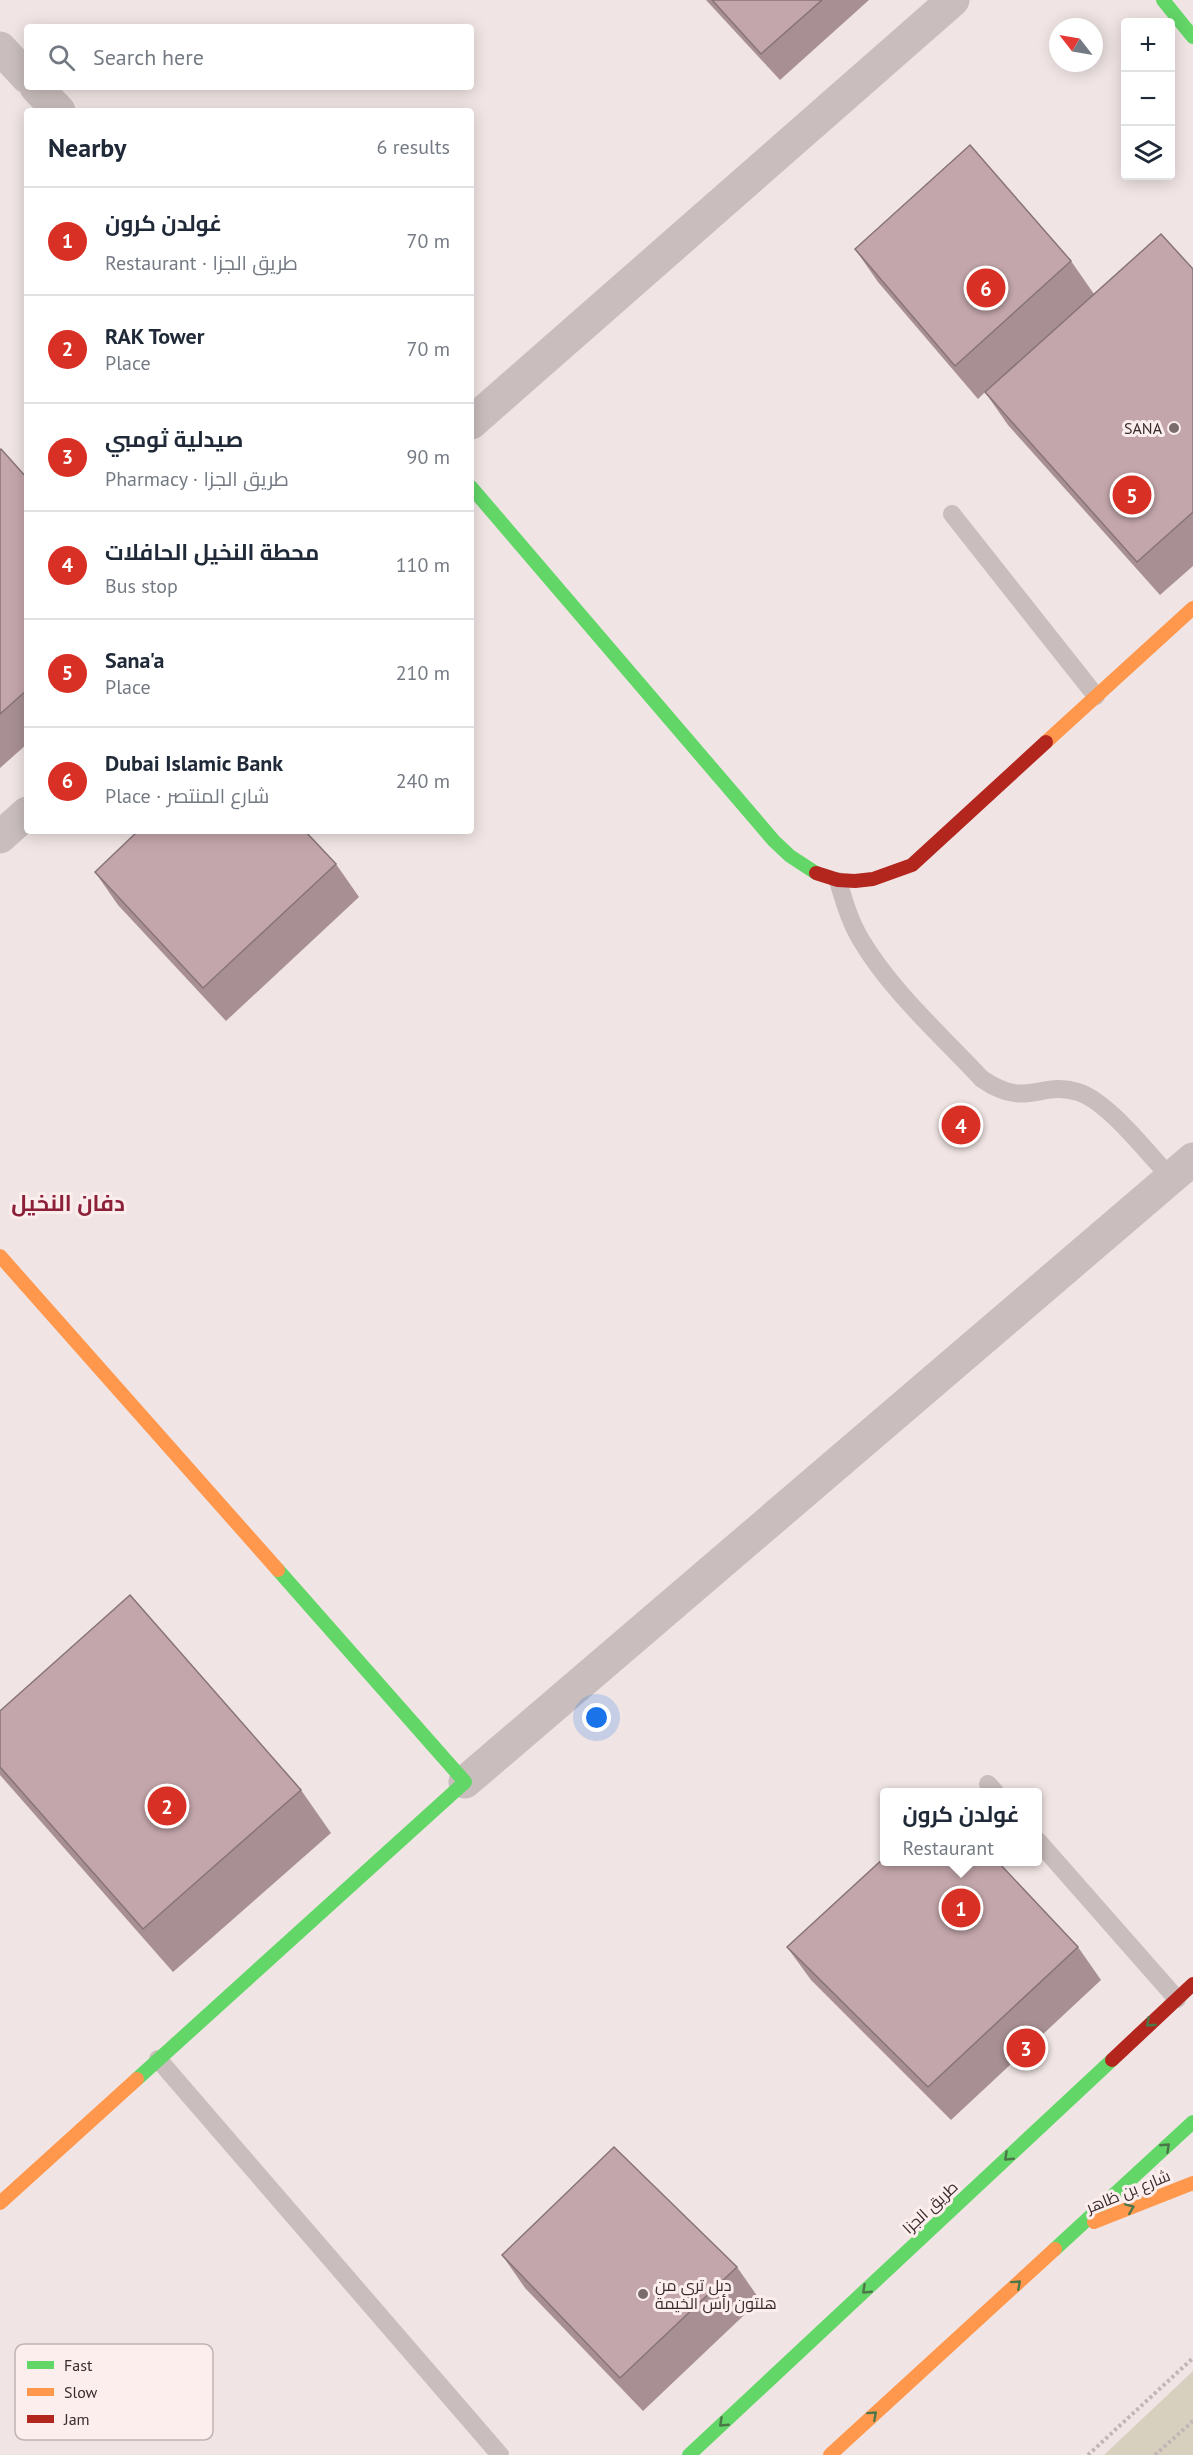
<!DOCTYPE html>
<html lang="en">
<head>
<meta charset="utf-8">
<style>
	body { margin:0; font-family:"PT Sans",Cairo,sans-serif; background:#f2f2f3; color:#1f2937 }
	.controls { position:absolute; right:18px; top:18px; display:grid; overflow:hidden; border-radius:6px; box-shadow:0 3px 15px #0003 }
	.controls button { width:54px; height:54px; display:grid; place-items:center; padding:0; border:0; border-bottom:2px solid #e0e1e3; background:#fff; color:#1f2937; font:30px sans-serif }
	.compass { position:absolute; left:1049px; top:18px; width:54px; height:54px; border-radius:50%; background:#fff; box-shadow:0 3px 15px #0003; rotate:301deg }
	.you { position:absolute; left:597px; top:1718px; width:21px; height:21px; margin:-15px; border:4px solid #fff; border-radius:50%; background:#1a73e8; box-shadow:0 0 0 9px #1a73e833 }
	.badge { display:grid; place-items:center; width:39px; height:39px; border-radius:50%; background:#d93025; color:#fff; font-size:20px; font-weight:700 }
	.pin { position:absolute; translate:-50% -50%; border:3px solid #fff; box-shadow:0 2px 6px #0006 }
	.popup { position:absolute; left:880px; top:1788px; width:162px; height:78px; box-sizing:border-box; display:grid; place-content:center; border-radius:6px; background:#fff; filter:drop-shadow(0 2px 4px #0005); font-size:20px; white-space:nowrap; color:#747a83 }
	.popup b { font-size:22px; color:#1f2937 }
	.popup::after { content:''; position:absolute; left:50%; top:100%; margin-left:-12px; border:12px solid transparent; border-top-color:#fff }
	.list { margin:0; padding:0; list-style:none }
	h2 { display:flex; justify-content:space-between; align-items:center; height:78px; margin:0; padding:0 24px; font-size:26px }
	h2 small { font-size:20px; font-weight:400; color:#747a83 }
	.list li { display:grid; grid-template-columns:39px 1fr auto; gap:18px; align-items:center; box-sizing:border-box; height:108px; padding:0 24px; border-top:2px solid #e0e1e3 }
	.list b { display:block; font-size:22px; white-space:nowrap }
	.list p { margin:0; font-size:20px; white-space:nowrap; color:#747a83 }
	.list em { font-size:20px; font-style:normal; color:#747a83 }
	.icon { flex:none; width:33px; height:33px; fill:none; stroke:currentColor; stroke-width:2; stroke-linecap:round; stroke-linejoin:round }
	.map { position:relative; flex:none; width:1193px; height:2455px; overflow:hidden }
	.search { position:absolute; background:#fff; box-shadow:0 3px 15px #0003; left:24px; top:24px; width:450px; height:66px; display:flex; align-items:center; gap:15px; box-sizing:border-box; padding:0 21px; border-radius:6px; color:#747a83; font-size:22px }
	.panel { position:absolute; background:#fff; box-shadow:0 3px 15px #0003; left:24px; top:108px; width:450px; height:726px; border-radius:6px }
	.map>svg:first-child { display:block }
	.green { fill:#d8d0be }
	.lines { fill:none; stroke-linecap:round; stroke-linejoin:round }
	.path { stroke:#c2b5b6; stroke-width:4; stroke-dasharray:3 3; stroke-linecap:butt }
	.lane { stroke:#c9bdbd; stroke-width:18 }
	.street { stroke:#c9bdbd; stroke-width:33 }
	.fast { stroke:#63d668; stroke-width:14 }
	.slow { stroke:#ff974d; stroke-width:14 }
	.jam { stroke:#b3261e; stroke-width:14 }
	.wall { fill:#a88f93 }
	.building { fill:#c3a6ab; stroke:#887478; stroke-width:1.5 }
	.oneway { stroke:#4c7748 }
	.poi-dot { fill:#7a6b6d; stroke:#fbeeed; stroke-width:2 }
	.labels { text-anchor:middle; stroke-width:6; stroke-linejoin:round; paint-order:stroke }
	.poi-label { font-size:16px; fill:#3a2a2d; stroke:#fbeeed; text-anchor:end }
	.street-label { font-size:16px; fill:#3a2a2d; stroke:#fbeeed }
	.district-label { font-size:22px; font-weight:bold; fill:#8c2039; stroke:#fbeeed }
	.key { fill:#fbeeed; stroke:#c1b3b3; stroke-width:1.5 }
	.key-label { font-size:16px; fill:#3a2a2d }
</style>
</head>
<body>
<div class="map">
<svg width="1193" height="2455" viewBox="0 0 1193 2455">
	<rect width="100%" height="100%" fill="#f0e5e4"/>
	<!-- green -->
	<polygon class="green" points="1193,2371 1193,2455 1104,2455"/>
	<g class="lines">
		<!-- path -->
		<g class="path">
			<polyline points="1088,2455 1193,2358"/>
			<polyline points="1155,2455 1193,2421"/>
		</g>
		<!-- lane -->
		<g class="lane">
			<polyline points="952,514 1096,696"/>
			<path d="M 838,881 C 844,901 850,922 861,940 C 892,992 941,1035 982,1079 C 1027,1110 1040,1080 1078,1092 C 1108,1101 1149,1155 1172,1179"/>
			<polyline points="988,1784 995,1792"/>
			<polyline points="1038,1841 1177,1999"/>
			<polyline points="158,2059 500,2455"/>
		</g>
		<!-- street -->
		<g class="street">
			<polyline points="0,48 27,77"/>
			<polyline points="36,87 59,111"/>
			<polyline points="471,423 953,0"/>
			<polyline points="0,837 27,813"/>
			<polyline points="465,1782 1193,1159"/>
		</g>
		<!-- fast -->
		<g class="fast">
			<polyline points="1163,0 1193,37"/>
			<polyline points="471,487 774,841 790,856 816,873"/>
			<polyline points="137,2079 465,1782 278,1570"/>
			<polyline points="1055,2249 1193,2122"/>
			<polyline points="689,2455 1112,2060"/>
		</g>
		<!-- slow -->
		<g class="slow">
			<polyline points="1046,742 1193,608"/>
			<polyline points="0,1256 278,1570"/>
			<polyline points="0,2203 137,2079"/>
			<polyline points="1094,2222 1193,2183"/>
			<polyline points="830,2455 1055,2249"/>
		</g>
		<!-- jam -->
		<g class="jam">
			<polyline points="816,873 838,880 855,881 873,879 912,865 1046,742"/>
			<polyline points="1112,2060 1193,1984"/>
		</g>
	</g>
	<!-- wall -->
	<g class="wall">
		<polygon points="706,0 869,0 780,80"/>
		<polygon points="855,249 1071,261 1094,294 1193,269 1193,566 1160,595 1008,425 985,392 978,399 878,282"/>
		<polygon points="0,450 27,478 27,744 0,768"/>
		<polygon points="336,864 359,897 226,1021 118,905 95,872"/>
		<polygon points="0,1711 301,1790 331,1833 173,1972 0,1775"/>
		<polygon points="787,1947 1078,1947 1101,1980 951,2120 811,1980"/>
		<polygon points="502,2255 737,2267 760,2300 643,2411 525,2288"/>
	</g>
	<!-- building -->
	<g class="building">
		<polygon points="712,0 822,0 761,54"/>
		<polygon points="970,145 1071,261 955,366 855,249"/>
		<polygon points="1161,234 1193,269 1193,512 1137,562 985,392"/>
		<polygon points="1,449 27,478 27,690 0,714 0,450"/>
		<polygon points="138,831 305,831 336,864 203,988 95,872"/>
		<polygon points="130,1595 301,1790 143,1929 0,1767 0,1711"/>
		<polygon points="885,1857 885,1862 998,1862 1078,1947 928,2087 787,1947"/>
		<polygon points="614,2147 737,2267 620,2378 502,2255"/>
	</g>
	<!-- one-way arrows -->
	<defs><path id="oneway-chevron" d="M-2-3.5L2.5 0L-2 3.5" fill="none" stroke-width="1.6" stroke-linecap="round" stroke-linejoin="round" transform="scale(1.5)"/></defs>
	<g class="oneway">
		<use href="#oneway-chevron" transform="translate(1150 2023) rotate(137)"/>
		<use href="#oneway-chevron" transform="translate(1166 2147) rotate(-43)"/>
		<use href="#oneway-chevron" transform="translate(1008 2157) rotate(137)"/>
		<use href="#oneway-chevron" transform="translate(1130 2208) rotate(-22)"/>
		<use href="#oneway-chevron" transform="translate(1017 2284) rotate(-42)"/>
		<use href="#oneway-chevron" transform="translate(866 2290) rotate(137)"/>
		<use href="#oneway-chevron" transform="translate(873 2415) rotate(-42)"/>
		<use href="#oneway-chevron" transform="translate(723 2423) rotate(137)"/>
	</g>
	<!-- markers -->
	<g class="poi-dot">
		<circle cx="1174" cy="428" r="6"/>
		<circle cx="643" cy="2294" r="6"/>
	</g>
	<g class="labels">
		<!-- poi labels -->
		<g class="poi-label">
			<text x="1162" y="434">SANA</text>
			<text x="655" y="2291" text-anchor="start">دبل تري من<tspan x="655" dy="18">هلتون رأس الخيمة</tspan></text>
		</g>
		<!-- street labels -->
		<g class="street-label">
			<text transform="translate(1128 2191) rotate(-22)" y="6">شارع بن ظاهر</text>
			<text transform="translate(930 2207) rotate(-43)" y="6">طريق الجزا</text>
		</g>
		<!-- district labels -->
		<g class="district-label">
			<text x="68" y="1211">دفان النخيل</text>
		</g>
	</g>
	<!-- legend -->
	<rect x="15" y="2344" width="198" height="96" rx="9" class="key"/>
	<rect x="27" y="2361" width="27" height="8" fill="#63d668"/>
	<rect x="27" y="2388" width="27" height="8" fill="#ff974d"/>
	<rect x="27" y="2415" width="27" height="8" fill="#b3261e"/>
	<g class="key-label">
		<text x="64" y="2371">Fast</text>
		<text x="64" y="2398">Slow</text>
		<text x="64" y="2425">Jam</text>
	</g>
</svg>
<div class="controls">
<button>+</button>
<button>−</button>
<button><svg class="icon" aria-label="layers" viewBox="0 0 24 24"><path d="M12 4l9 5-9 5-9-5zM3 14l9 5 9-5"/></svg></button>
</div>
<svg class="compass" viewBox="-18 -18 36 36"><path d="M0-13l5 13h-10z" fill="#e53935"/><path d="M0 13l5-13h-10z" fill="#747a83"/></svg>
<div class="you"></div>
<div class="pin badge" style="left:961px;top:1908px">1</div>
<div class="popup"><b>غولدن كرون</b>Restaurant</div>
<div class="pin badge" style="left:167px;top:1806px">2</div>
<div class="pin badge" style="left:1026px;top:2048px">3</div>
<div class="pin badge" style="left:961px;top:1125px">4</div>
<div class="pin badge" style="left:1132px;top:495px">5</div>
<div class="pin badge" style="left:986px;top:288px">6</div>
<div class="search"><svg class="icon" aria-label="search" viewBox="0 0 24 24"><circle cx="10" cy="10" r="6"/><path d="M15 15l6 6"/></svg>Search here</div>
<section class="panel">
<h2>Nearby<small>6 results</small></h2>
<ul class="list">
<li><span class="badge">1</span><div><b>غولدن كرون</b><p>Restaurant · طريق الجزا</p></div><em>70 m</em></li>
<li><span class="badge">2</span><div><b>RAK Tower</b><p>Place</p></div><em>70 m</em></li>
<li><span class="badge">3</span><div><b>صيدلية ثومبي</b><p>Pharmacy · طريق الجزا</p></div><em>90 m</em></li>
<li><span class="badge">4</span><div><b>محطة النخيل الحافلات</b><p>Bus stop</p></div><em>110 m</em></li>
<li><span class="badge">5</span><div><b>Sana'a</b><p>Place</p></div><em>210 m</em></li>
<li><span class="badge">6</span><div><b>Dubai Islamic Bank</b><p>Place · شارع المنتصر</p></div><em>240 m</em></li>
</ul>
</section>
</div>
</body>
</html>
